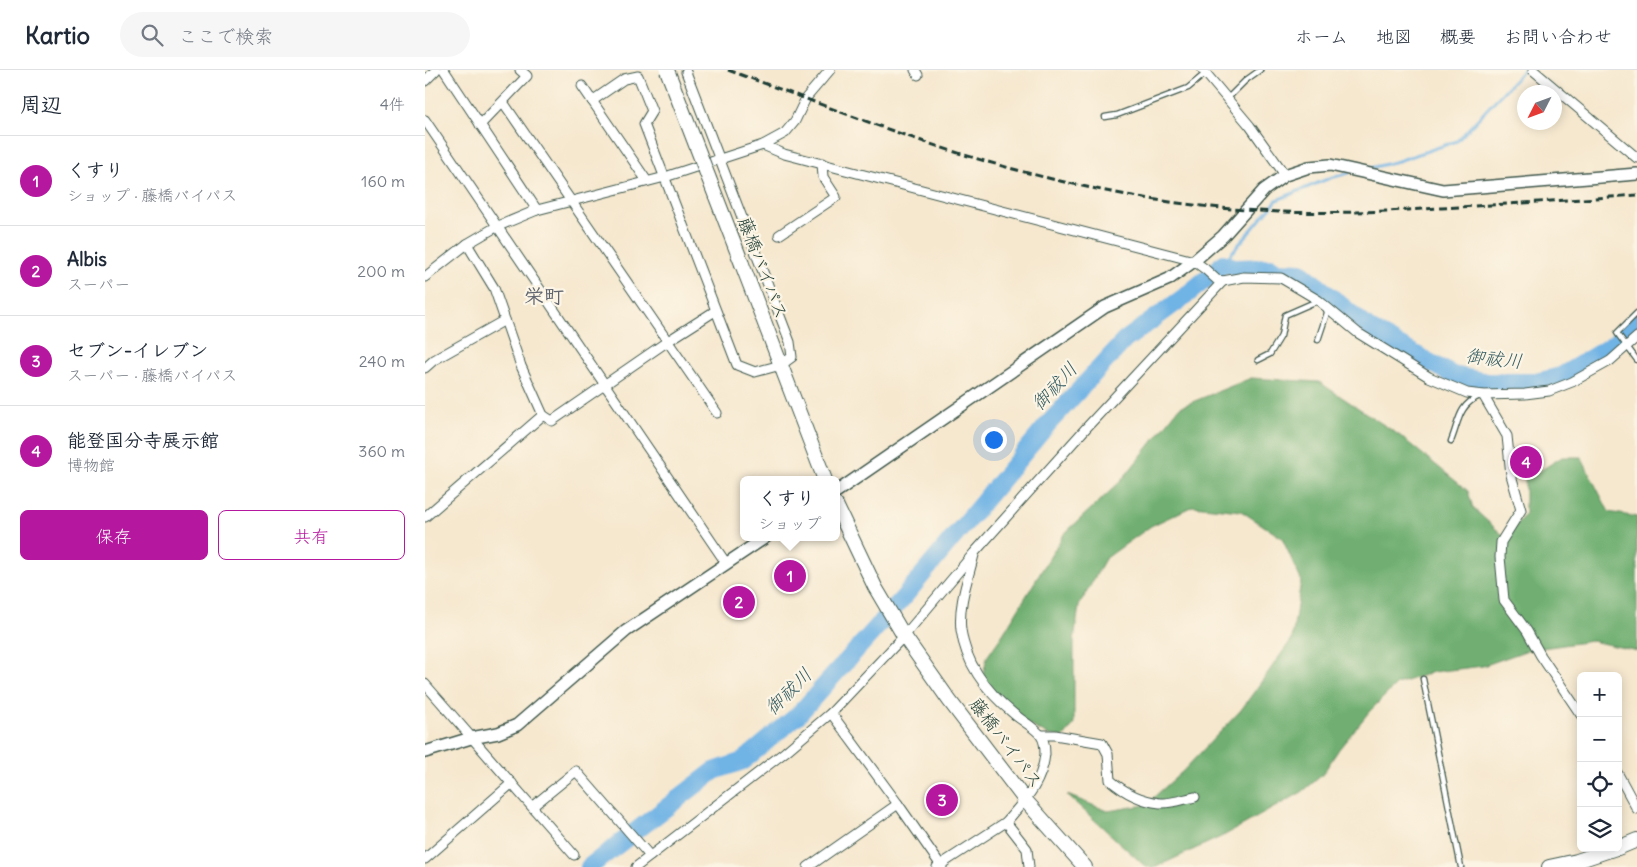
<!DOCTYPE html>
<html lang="ja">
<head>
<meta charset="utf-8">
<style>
	body { margin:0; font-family:Delius,"Klee One",sans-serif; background:#f6f6f7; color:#1f2937 }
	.controls { position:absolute; right:15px; bottom:15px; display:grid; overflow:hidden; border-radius:8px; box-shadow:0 2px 12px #0003 }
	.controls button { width:45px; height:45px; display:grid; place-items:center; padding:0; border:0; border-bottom:1px solid #e0e1e3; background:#fff; color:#1f2937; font:25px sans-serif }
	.compass { position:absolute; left:1092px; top:15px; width:45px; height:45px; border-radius:50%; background:#fff; box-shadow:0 2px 12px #0003; rotate:228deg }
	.you { position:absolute; left:568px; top:369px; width:18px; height:18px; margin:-12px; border:4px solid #fff; border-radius:50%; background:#1a73e8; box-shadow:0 0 0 8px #1a73e833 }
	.badge { display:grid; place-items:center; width:32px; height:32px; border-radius:50%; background:#b5179e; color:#fff; font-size:16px; font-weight:700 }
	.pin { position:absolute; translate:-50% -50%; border:2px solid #fff; box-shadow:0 1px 5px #0006 }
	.popup { position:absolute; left:315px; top:406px; width:100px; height:65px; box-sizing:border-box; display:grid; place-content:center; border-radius:8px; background:#fff; filter:drop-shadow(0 1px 4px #0005); font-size:16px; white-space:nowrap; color:#747a83 }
	.popup b { font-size:19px; color:#1f2937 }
	.popup::after { content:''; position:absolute; left:50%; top:100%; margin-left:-10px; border:10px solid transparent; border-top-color:#fff }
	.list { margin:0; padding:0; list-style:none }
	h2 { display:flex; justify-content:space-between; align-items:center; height:65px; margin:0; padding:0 20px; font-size:21px }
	h2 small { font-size:16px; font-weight:400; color:#747a83 }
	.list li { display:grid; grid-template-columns:32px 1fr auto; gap:15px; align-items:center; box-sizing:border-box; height:90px; padding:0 20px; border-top:1px solid #e0e1e3 }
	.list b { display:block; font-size:19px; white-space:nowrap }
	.list p { margin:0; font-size:16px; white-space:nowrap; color:#747a83 }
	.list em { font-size:16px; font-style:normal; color:#747a83 }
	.actions { display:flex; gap:10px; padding:15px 20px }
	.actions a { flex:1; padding:11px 0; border:1px solid #b5179e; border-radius:8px; text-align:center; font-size:18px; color:#b5179e }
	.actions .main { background:#b5179e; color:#fff }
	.icon { flex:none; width:28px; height:28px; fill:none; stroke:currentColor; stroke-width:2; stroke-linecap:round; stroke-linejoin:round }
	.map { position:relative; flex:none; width:1212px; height:797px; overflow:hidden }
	header { display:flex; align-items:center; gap:30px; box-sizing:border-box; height:70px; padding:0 25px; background:#fff; border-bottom:1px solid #e0e1e3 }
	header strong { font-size:24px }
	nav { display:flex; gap:28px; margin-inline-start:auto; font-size:18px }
	.search { width:350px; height:45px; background:#f6f6f7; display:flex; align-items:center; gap:12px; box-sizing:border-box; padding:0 18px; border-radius:28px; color:#747a83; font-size:19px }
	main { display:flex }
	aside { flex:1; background:#fff }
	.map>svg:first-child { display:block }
	.forest { fill:#70af71; stroke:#487652 }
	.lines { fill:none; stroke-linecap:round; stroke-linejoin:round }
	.stream { stroke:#6fb3e5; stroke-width:3 }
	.river { stroke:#6fb3e5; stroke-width:18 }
	.service-casing { stroke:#3f574b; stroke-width:7 }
	.minor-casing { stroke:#3f574b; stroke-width:11 }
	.tertiary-casing { stroke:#3f574b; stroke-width:14 }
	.primary-casing { stroke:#3f574b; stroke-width:16 }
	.trunk-casing { stroke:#3f574b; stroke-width:16 }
	.service { stroke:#fff; stroke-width:4.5 }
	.minor { stroke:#fff; stroke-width:9 }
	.tertiary { stroke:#fff; stroke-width:11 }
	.primary { stroke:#fff; stroke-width:14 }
	.trunk { stroke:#fff; stroke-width:14 }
	.rail { stroke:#1f3d34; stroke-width:3; stroke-dasharray:8 4; stroke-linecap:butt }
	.trunk-bridge-casing { stroke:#3f574b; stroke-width:16; stroke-linecap:butt }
	.trunk-bridge { stroke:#fff; stroke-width:14 }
	.labels { text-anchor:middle; stroke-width:4.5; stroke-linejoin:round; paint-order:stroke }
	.street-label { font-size:18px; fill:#1f3d34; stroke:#fcf5e5 }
	.water-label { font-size:19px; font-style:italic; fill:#335a60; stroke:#fcf5e5 }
	.quarter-label { font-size:20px; font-weight:bold; fill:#616570; stroke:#fcf5e5 }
</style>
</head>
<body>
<header>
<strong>Kartio</strong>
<div class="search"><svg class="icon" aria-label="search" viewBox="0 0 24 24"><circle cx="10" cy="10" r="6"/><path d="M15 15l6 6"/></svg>ここで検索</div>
<nav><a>ホーム</a><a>地図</a><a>概要</a><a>お問い合わせ</a></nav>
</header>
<main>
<aside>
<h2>周辺<small>4件</small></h2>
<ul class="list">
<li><span class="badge">1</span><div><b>くすり</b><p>ショップ · 藤橋バイパス</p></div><em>160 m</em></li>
<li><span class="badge">2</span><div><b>Albis</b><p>スーパー</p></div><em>200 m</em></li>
<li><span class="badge">3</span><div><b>セブン-イレブン</b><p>スーパー · 藤橋バイパス</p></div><em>240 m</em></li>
<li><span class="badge">4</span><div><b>能登国分寺展示館</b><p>博物館</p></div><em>360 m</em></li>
</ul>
<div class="actions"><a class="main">保存</a><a>共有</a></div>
</aside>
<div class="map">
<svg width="1212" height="797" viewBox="0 0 1212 797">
	<rect width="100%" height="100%" fill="#fcf5e5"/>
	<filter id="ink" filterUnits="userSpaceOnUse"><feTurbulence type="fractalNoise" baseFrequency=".02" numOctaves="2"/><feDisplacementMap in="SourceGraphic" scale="10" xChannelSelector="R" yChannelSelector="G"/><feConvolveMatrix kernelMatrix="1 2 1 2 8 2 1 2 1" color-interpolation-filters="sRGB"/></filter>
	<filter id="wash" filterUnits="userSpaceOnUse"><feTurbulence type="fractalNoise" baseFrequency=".0096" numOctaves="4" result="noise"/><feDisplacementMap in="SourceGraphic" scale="20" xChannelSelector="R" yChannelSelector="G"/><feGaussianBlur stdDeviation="1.12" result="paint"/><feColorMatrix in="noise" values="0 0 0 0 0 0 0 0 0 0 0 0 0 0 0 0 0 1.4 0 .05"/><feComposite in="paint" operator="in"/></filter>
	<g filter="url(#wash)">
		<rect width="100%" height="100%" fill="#f6e8cf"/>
		<!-- forest -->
		<polygon class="forest" points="826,308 894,312 974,365 1043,421 1048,438 1081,468 1100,444 1100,410 1137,387 1156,387 1184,442 1212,447 1212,581 1167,571 1103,580 1058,596 1008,602 972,614 944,642 914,679 897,705 877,722 800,765 731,797 721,797 642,725 683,741 720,735 758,701 816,640 867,569 876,510 857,468 816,441 768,436 726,456 680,489 654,536 649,571 649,654 639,667 623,665 581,642 558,605 562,587 578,564 639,464 696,411 755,337"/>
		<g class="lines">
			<!-- stream -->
			<g class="stream">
				<polyline points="942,99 973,91 1032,71 1099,0"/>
				<polyline points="798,193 852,130 905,108 924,103"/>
			</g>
			<!-- river -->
			<polyline class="river" points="164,797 289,701 318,691 373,645 478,528 623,354 700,270 759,227 792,200 798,193 812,198 846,197 853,201 876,202 945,259 1028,305 1063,312 1111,312 1136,306 1189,274 1212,249"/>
		</g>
	</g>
	<g filter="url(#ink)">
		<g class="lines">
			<!-- service casing -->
			<g class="service-casing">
				<g id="service">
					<polyline points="802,29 821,10 835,0"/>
					<polyline points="680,47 692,45 763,18 781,3"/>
					<polyline points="1212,243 1192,263 1212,290"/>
					<polyline points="893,270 902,243 901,238"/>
					<polyline points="833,290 845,284 856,266 860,245 892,231"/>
					<path d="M 1026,371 C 1034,352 1033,335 1055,326"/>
					<polyline points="998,609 1036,797"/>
				</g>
			</g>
			<!-- minor casing -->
			<g class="minor-casing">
				<g id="minor">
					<polyline points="19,0 112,140"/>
					<polyline points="490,0 493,5"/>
					<polyline points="778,0 825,56 860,105"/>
					<polyline points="1108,0 1212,88"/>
					<polyline points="0,11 11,0"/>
					<polyline points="157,16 222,111"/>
					<polyline points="167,31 199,9 213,6 227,41 219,54 312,295 330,302 356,295 367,287 365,272 261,2"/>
					<polyline points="78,32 292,343"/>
					<polyline points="0,50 301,493"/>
					<polyline points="55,55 102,6 95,0"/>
					<polyline points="338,75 359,84 769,191 780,199 792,210 798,211 819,207 856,208 893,230 933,263 1004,307 1042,323 1058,325 1100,324 1124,321 1147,312 1185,291 1212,267"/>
					<polyline points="354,165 411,127 398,107 397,93"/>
					<polyline points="42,174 69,218 96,296 118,345 127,351 243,271 290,241"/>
					<polyline points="0,207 42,174 71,157 112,140 240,107 338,75 360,63 370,51 381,28 405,0"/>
					<polyline points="0,298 9,290 80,250"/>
					<polyline points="1058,325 1082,366 1086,405 1096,440 1076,472 1075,487 1079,530 1102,561 1116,586 1156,645"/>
					<polyline points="0,447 118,345"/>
					<path d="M 549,485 C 543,509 533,535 536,560 C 541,595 563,623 589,644 C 596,650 612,659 616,666 C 619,670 620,679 620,684 C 617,714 599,731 581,752 L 602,779 L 604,797"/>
					<polyline points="0,614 149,785"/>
					<polyline points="406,643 473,734 517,797"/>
					<path d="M 616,665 L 630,665 L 677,673 L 683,684 L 685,710 C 699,722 716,731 735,733 C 746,734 759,729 770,727"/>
					<polyline points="1193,704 1212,739"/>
					<polyline points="108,736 151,701 225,786"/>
					<polyline points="0,789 87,713"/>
					<polyline points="211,797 360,682 406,643 479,566 549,483 662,357 798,211"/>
					<polyline points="383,797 473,734"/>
					<polyline points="512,797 581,752"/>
				</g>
			</g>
			<!-- tertiary casing -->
			<g class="tertiary-casing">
				<g id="tertiary">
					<polyline points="411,422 680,237 744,209 769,191 798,166 839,120 860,105 884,97 905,95 1018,120 1212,104"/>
					<polyline points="0,682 46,668 73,663 92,655 201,561 341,467"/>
				</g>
			</g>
			<!-- primary casing -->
			<g class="primary-casing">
				<g id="primary">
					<polyline points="1193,778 1212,770"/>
					<polyline points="1124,797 1152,791 1191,778"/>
				</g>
			</g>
			<!-- trunk casing -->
			<g class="trunk-casing">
				<g id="trunk">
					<polyline points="317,194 400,410"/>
					<polyline points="411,435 450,517 479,566 524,630 600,730 660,797"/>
				</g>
			</g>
			<!-- service -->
			<use href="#service" class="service"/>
			<!-- minor -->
			<use href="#minor" class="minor"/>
			<!-- tertiary -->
			<use href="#tertiary" class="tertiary"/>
			<!-- primary -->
			<use href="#primary" class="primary"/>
			<!-- trunk -->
			<use href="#trunk" class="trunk"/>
			<!-- rail -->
			<path class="rail" d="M 303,0 C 378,27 452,57 527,81 C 622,111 721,133 820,140 C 885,145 951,142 1016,138 C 1081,134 1147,130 1212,125"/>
			<!-- trunk-bridge casing -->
			<g class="trunk-bridge-casing">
				<polyline id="trunk-bridge" points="242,0 317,194"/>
			</g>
			<!-- trunk-bridge -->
			<use href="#trunk-bridge" class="trunk-bridge"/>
		</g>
	</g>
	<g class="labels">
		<!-- street labels -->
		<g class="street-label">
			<text transform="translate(338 198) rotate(69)" y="6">藤橋バイパス</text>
			<text transform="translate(581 673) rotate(53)" y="6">藤橋バイパス</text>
		</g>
		<!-- water labels -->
		<g class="water-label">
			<text transform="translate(1069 288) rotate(6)" y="7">御祓川</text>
			<text transform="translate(629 316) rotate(-47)" y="7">御祓川</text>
			<text transform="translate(363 621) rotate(-45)" y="7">御祓川</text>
		</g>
		<!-- quarter labels -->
		<g class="quarter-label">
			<text x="119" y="233">栄町</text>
		</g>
	</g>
</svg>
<div class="controls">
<button>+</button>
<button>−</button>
<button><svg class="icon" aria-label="locate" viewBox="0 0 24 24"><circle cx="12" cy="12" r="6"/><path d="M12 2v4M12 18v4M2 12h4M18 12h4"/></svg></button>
<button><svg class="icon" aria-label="layers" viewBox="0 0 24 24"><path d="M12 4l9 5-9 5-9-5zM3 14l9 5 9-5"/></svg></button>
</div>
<svg class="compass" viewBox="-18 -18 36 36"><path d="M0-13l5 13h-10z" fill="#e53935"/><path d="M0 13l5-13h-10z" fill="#747a83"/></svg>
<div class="you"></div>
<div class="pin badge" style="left:365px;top:506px">1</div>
<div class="popup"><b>くすり</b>ショップ</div>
<div class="pin badge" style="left:314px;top:532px">2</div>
<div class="pin badge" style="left:517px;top:730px">3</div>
<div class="pin badge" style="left:1101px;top:392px">4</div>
</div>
</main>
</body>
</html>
